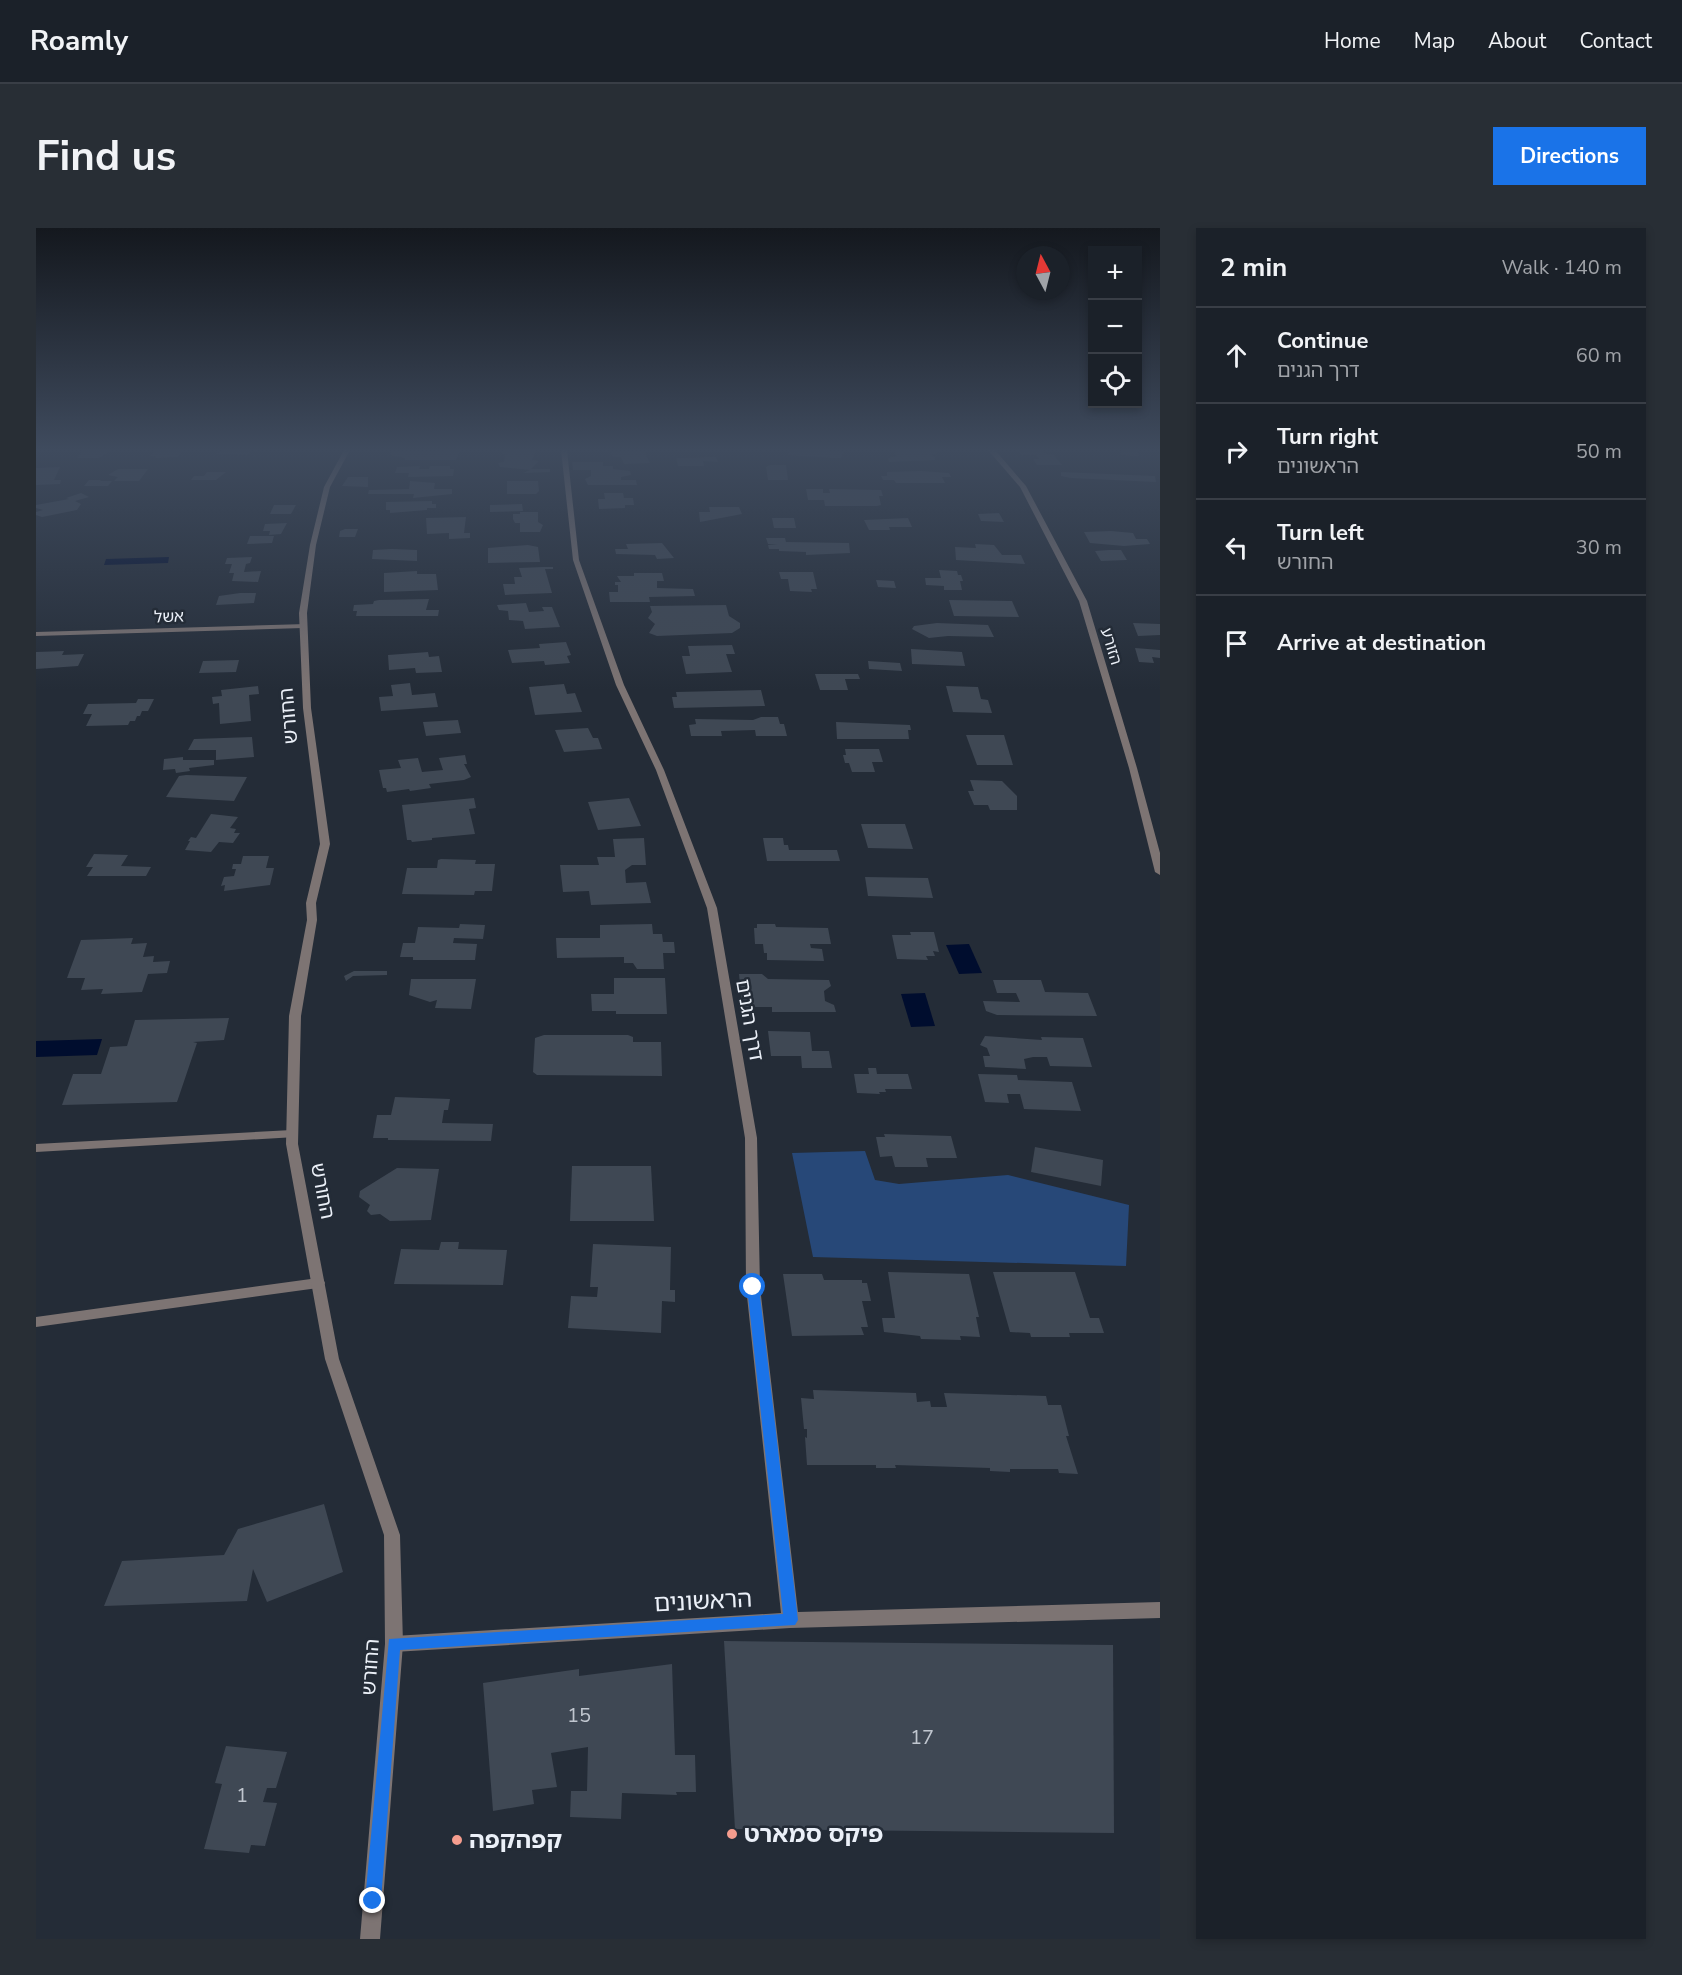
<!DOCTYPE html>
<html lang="en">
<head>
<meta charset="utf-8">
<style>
	body { margin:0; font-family:"Nunito Sans","Noto Sans Hebrew",sans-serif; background:#282e35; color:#f1f3f6 }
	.controls { position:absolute; right:18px; top:18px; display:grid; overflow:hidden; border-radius:0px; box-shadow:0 3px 9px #0003 }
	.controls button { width:54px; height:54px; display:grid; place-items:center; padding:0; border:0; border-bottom:2px solid #393e46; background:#1b2129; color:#f1f3f6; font:30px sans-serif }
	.compass { position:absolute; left:980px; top:18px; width:54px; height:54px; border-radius:50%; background:#1b2129; box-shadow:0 3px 9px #0003; rotate:353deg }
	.stop { position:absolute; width:18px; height:18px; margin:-14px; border:4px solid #1a73e8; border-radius:50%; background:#fff }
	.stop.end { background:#1a73e8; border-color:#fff; box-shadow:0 2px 6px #0008 }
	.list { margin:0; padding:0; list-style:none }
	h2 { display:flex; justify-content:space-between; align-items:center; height:78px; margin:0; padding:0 24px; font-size:26px }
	h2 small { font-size:20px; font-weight:400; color:#a0a3a8 }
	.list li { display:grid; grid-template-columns:39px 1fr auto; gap:18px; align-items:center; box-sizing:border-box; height:96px; padding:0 24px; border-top:2px solid #393e46 }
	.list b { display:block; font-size:22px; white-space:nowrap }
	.list p { margin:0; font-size:20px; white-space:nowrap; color:#a0a3a8 }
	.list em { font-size:20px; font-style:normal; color:#a0a3a8 }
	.icon { flex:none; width:33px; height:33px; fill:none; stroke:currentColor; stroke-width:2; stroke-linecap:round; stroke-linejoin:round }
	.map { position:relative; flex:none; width:1124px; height:1711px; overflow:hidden; border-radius:0px }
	header { display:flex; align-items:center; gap:36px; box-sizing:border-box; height:84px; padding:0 30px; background:#1b2129; border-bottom:2px solid #393e46 }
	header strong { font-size:28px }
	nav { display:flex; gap:33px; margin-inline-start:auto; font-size:21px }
	.intro { display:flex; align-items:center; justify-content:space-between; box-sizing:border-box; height:144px; padding:0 36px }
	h1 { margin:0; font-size:42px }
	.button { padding:15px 27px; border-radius:0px; background:#1a73e8; color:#fff; font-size:21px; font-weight:700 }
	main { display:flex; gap:36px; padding:0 36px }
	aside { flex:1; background:#1b2129; border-radius:0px; box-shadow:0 3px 9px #0003 }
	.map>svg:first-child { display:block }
	.green { fill:#274878 }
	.water { fill:#000d2e }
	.building { fill:#3f4854 }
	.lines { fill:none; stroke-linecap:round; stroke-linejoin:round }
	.minor { fill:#7d7473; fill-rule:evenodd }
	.tertiary { fill:#7d7473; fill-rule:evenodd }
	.route { fill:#1a73e8 }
	.poi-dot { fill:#f59d8e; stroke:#242c37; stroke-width:2 }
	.labels { text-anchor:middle; stroke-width:5; stroke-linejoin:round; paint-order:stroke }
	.far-street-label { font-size:16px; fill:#ebf0f8; stroke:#242c37 }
	.street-label { font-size:20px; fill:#ebf0f8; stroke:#242c37 }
	.near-number-label { font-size:20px; fill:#c0c6cf }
	.near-street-label { font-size:24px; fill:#ebf0f8; stroke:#242c37 }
	.near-poi-label { font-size:24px; font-weight:bold; fill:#ebf0f8; stroke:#242c37; text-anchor:start }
</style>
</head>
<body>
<header>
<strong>Roamly</strong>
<nav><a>Home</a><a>Map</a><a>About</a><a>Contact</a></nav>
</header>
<div class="intro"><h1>Find us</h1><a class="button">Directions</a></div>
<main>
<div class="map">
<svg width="1124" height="1711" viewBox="0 0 1124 1711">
	<rect width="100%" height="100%" fill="#242c37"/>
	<!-- green -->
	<polygon class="green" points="829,923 839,952 863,956 972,947 1093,977 1090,1038 777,1029 756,925"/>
	<!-- water -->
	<g class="water">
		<polygon points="133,329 132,335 68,337 70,331"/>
		<polygon points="933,716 946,745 923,746 910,717"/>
		<polygon points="889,765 899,798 875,799 865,766"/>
		<polygon points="66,811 61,827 0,829 0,813"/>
	</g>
	<!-- building -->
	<g class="building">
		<polygon points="48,222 75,222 63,230 41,230"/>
		<polygon points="118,222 146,222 142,229 119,230 120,228 115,228"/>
		<polygon points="185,222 216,222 212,227 181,226"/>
		<polygon points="424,222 420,232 369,232 369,230 355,227 356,223"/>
		<polygon points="467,222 500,222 496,232 503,233 495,241 514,241 514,244 487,245 494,242 464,239 462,235 468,234 469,226 466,226"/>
		<polygon points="754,222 792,222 808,224 805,230 798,230 752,227"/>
		<polygon points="858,222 905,222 906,223 895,227 899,229 899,232 853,234 852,230 861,228"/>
		<polygon points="982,222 1006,222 1010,226 1017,226 1026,237 1001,237 997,231 1004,231 1000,227 986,227"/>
		<polygon points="1085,222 1102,222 1103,228 1086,227"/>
		<polygon points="608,223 614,235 588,236 585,229 577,229 574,224"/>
		<polygon points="680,229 682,234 667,233 668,238 642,238 640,230"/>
		<polygon points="536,234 567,234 567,238 577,238 577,241 594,243 595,247 585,249 585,252 600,252 601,257 552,257 549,251 555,248 555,242 537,242"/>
		<polygon points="734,237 750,237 752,252 732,252 730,239"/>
		<polygon points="384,238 383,241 393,241 394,238 414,238 414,241 418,241 417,248 372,249 373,245 359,245 361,239"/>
		<polygon points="24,239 18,252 25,252 24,256 0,257 0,240"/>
		<polygon points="82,241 112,241 103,253 78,253 82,249 72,247"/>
		<polygon points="885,243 913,245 915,249 906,249 909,255 860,255 858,252 847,252 845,248 851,248 851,244"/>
		<polygon points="171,244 190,244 180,252 155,252 158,248 168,248"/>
		<polygon points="1025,244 1119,248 1120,254 1035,250 1025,248"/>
		<polygon points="312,249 332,249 332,259 306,258"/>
		<polygon points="53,252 65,252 64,253 76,253 72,258 48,258"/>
		<polygon points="374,253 399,255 398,261 416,261 416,266 377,270 378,266 332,266 333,262 373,261"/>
		<polygon points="471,253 502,253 503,263 500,266 471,266"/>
		<polygon points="770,261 787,261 787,265 794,265 793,261 845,262 847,268 843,268 845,277 841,278 789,278 788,272 772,272"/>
		<polygon points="45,265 53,269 39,273 45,276 41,282 6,289 0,287 0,284 7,282 0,280 0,277 33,271 30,270"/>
		<polygon points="568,265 587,265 588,270 597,270 598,277 589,277 589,280 563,281 562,271 569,271"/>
		<polygon points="396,273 396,276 400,276 400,280 391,280 391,282 354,285 354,282 350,282 350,274"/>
		<polygon points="486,276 487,283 454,284 454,277"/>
		<polygon points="238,277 260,277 255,286 234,286"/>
		<polygon points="673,279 703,279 706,286 664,294 663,284 674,284"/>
		<polygon points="484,284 502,284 502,294 507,297 504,304 484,304 484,295 479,295 477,291 477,286 484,286"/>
		<polygon points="963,285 968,294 945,293 942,286"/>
		<polygon points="430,289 428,305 434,305 434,310 413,311 413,305 391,306 390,290"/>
		<polygon points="736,290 758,290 760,300 738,300"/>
		<polygon points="872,290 876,299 853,299 854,302 833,302 828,292"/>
		<polygon points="251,295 245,306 233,307 234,303 227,303 229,296"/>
		<polygon points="309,301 322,301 319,309 303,309 304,303"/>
		<polygon points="1075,303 1097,305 1100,311 1111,311 1114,316 1088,318 1054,315 1048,304"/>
		<polygon points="214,308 238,308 236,315 211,316"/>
		<polygon points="730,310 749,310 750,314 813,315 814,325 770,327 770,324 743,323 743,321 733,321 732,317 742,317 732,316"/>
		<polygon points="626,315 638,330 621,331 619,327 580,326 579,321 592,321 590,316"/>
		<polygon points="939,316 958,317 966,327 985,327 989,336 920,332 919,319 940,320"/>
		<polygon points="492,317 502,319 504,334 452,335 452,320"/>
		<polygon points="356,321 381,322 381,333 336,331 337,322"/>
		<polygon points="1073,322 1085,322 1091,332 1065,333 1059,323"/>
		<polygon points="216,329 214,335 210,336 208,344 225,343 222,354 196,353 198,345 193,345 196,336 189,336 191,330"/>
		<polygon points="507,339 517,339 517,341 509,341 516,365 469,367 467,356 479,356 478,349 486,349 483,340"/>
		<polygon points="903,342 921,343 922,347 925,347 927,353 924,353 926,362 908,362 908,358 890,357 889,350 905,350"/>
		<polygon points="381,343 381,346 400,346 402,362 348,364 348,345"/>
		<polygon points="743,344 777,344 781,361 775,361 776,364 754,363 752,351 745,351"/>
		<polygon points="598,345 626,345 628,353 621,353 621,360 657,361 659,368 613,369 614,374 574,374 573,364 582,364 582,357 579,357 579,354 585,354 581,348 598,348"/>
		<polygon points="840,352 858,353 860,360 842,359"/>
		<polygon points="204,365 220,365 218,375 180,377 183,368"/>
		<polygon points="393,371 390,382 403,382 402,388 320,388 321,383 317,383 318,377 337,376 338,373 343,372"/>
		<polygon points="913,372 976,373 983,389 918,388"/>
		<polygon points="490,375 493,384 508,383 506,379 516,379 524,399 489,401 487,393 473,392 472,383 463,382 461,377"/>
		<polygon points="690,377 693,388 704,395 704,400 696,405 621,408 613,405 619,396 612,390 616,384 614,378"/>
		<polygon points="901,395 952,397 958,409 912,408 893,410 876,401 878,398"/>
		<polygon points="1097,395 1124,396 1124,407 1102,408"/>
		<polygon points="530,414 535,427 531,428 534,435 509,437 508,433 476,435 472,422 504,420 503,416"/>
		<polygon points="696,417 699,426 690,426 696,444 650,446 646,428 654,428 652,418"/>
		<polygon points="1099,420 1124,422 1124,430 1116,429 1118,435 1103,434"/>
		<polygon points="875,421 926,424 929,438 876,436"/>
		<polygon points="28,423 26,427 48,426 42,438 0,441 0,424"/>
		<polygon points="392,424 393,429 403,428 406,444 380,445 379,440 353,442 352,427"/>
		<polygon points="203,432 200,444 163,445 167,433"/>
		<polygon points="832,433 864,435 866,443 833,441"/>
		<polygon points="779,446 822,446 824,451 809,451 812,462 784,462"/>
		<polygon points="374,455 376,467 399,465 402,479 345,483 343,469 357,468 355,457"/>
		<polygon points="528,456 531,466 539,465 546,484 499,487 493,459"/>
		<polygon points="222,458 223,466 213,467 215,493 184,496 183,475 177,476 176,469 186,468 185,462"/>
		<polygon points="910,458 942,459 945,471 952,472 956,485 917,484"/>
		<polygon points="725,462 729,478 638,480 636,469 641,469 640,464"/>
		<polygon points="102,471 118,471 112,483 106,483 104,488 101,488 99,493 94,493 92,497 50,498 56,486 47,486 52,476 100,475"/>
		<polygon points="725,489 742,489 744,496 748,496 751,508 720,508 719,502 685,503 686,508 655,508 653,497 660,496 659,491 717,492"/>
		<polygon points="422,492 425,505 390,508 387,494"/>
		<polygon points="800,494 874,497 875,502 872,502 873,511 801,511"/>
		<polygon points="552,500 557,510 562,510 566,521 528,524 519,502"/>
		<polygon points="930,507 968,507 977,537 941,537"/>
		<polygon points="216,509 218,529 180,532 180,522 152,522 158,511"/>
		<polygon points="809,521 843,521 847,534 836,534 839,544 816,544 813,535 809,535 807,527 810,527"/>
		<polygon points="429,527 431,536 428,536 435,549 428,552 393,556 395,560 374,563 373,561 351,564 350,560 347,560 343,542 365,540 362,532 382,530 386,544 407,542 403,530"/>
		<polygon points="147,529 147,532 178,532 178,537 153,540 154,543 140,545 139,541 127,542 128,531"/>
		<polygon points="150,547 211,549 198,573 130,569 143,548"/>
		<polygon points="934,552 966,553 981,568 981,582 954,582 952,577 938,577 932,563 938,563"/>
		<polygon points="438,570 440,580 433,581 439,606 396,610 396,612 376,614 375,612 371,612 366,577"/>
		<polygon points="593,570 605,598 562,602 552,574"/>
		<polygon points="175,586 202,589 194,600 200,601 198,605 204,605 197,615 183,614 175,624 149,622 154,613 152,613 155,609 160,610"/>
		<polygon points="825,596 869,596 877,621 832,620"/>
		<polygon points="608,610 610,637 596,637 589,642 590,655 610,654 615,675 555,677 553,663 527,664 524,637 563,637 561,629 579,629 577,611"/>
		<polygon points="727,610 747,610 748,617 752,617 753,622 801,622 804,633 731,633"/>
		<polygon points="58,626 92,627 85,638 115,639 110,648 51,648 57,639 50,639"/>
		<polygon points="207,628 233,628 230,640 238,640 234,657 188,663 189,657 185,658 188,649 198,648 200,641 196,641 197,636 205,636"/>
		<polygon points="405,631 440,632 439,636 459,636 456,663 439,663 438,667 366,666 371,640 401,640 402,632"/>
		<polygon points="829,649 892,650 897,670 832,668"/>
		<polygon points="424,696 449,697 447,711 418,710 417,715 441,716 439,732 377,732 377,729 364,729 367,715 379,715 382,699 423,700"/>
		<polygon points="616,696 617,706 626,706 627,714 638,714 639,725 627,725 628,741 601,741 597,735 588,735 588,729 521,730 520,710 564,710 564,697"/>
		<polygon points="721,696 739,696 740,699 792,700 795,716 774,716 775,720 786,721 788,733 731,732 731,725 728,725 727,716 719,716 718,700 721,700"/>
		<polygon points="874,704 898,704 903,724 897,723 899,728 890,728 892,732 861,731 856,707 875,707"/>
		<polygon points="97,710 95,716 111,715 107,729 118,728 117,734 134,733 131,745 112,746 106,764 65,766 67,761 45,762 49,750 31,750 45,712"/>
		<polygon points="318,743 351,743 351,747 317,748 310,753 308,748"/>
		<polygon points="703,746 726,746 732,751 793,752 795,758 788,763 789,773 798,777 800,784 736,784 736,779 706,779"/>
		<polygon points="578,750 629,750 631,786 580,786 580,783 556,783 555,766 578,766"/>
		<polygon points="375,751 440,751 435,781 399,780 401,772 394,774 373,767"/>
		<polygon points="957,752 1005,752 1009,764 1052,765 1061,788 961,787 950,783 947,773 984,774 980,765 961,765"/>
		<polygon points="193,790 188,812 157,814 161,815 141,874 26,877 37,846 65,846 74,819 91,818 99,792"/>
		<polygon points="732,803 774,804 776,823 793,823 796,840 766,840 765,828 735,828"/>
		<polygon points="508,807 592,807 597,809 597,814 625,814 626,848 501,847 497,844 499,810"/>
		<polygon points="949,808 1006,812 1005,809 1047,810 1056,839 1014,838 1011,829 997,829 988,831 990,841 949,839 947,828 954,828 951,820 944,817"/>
		<polygon points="832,840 840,840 841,846 872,846 876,861 849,861 850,864 843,864 844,866 821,865 818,846 833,846"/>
		<polygon points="942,846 981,847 982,852 1036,854 1045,883 988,881 984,866 971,866 973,875 949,874"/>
		<polygon points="359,869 414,871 412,882 408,882 406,895 457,896 455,913 352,912 352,910 337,910 341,887 355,887"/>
		<polygon points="848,906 915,908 921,930 890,930 892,939 859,939 856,928 844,929 840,909 849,909"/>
		<polygon points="999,919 1067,932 1065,958 995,944"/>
		<polygon points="536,938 615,938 618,993 534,993"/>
		<polygon points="361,940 403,941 395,992 354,993 344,986 335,987 331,983 334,977 323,969 324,963"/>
		<polygon points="405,1014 423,1014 422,1021 471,1022 467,1057 358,1056 365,1021 403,1022"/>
		<polygon points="557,1016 635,1019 634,1062 639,1062 639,1074 626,1073 625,1105 532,1100 535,1068 561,1069 562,1059 554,1059"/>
		<polygon points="852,1044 933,1046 943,1089 940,1089 944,1109 924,1108 925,1112 885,1111 884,1108 848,1104 846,1090 859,1090"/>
		<polygon points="957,1044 1039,1044 1054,1090 1063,1090 1068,1105 1033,1105 1034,1109 995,1109 994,1105 974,1104"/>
		<polygon points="747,1046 786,1046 788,1052 826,1052 826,1055 831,1055 835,1073 826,1073 832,1099 825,1099 828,1107 756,1108"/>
		<polygon points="777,1162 880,1165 881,1174 894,1173 895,1179 911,1179 908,1165 1010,1168 1012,1177 1025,1177 1033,1208 1030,1208 1042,1246 1023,1245 1022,1241 974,1241 974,1244 954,1243 954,1240 859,1237 860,1240 840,1240 840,1237 771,1237 769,1209 771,1210 771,1201 768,1201 765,1170 778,1171"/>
		<polygon points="288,1276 307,1344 231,1374 217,1341 211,1373 68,1378 86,1333 188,1327 202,1301"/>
		<polygon points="688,1413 1077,1417 1078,1605 699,1601"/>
		<polygon points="636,1436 639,1527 659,1527 660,1564 640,1564 641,1567 586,1565 585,1591 534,1589 535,1563 551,1563 552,1519 515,1525 521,1559 496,1562 498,1576 457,1583 447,1455 543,1441 543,1448"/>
		<polygon points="190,1518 251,1524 240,1560 231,1560 227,1574 241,1575 229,1618 215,1617 213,1625 168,1621 186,1556 179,1555"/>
	</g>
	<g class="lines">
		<!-- minor -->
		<g class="minor">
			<polygon points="525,222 531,222 543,332 588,457 628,542 681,680 721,910 724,1059 762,1384 1124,1374 1124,1390 754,1400 358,1424 352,1422 349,1416 352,1410 358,1408 745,1385 710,1059 709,910 671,680 620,542 580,457 537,332"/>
			<polygon points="270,396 270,400 267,400 0,408 0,404"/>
			<polygon points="256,902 260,903 262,906 260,909 0,924 0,916"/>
			<polygon points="282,1050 287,1051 289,1055 287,1059 282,1060 0,1099 0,1089"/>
		</g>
		<!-- tertiary -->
		<g class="tertiary">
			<polygon points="308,222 314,222 294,259 280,317 271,385 275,480 294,616 280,675 281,692 265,788 262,916 303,1131 364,1307 367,1416 344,1711 324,1711 349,1416 348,1307 289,1131 250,916 253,788 271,692 270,675 284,616 267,480 263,385 274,317 288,259"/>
			<polygon points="952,222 959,222 990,258 1051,373 1101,540 1124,625 1124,647 1119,644 1093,540 1043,373 984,259"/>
		</g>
	</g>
	<!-- sky -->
	<linearGradient id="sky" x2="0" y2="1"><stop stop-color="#14181e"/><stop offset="0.48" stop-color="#3f4b5e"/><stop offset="1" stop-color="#3f4b5e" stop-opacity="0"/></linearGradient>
	<rect width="1124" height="462" fill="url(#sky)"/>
	<!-- route -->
	<polygon class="route" points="717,1055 723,1059 762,1392 759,1397 364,1422 345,1673 343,1679 337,1681 331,1679 329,1673 353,1411 747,1386 711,1059"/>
	<!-- markers -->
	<g class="poi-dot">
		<circle cx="696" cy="1606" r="6"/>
		<circle cx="421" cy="1612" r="6"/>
	</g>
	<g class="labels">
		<!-- far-street labels -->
		<g class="far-street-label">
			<text transform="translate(133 388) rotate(-2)" y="6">אשל</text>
			<text transform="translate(1076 418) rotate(73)" y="6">הזורע</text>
		</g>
		<!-- street labels -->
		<g class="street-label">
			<text transform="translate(252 488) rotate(-95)" y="7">החורש</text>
			<text transform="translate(714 792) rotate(80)" y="7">דרך הגנים</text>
			<text transform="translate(287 963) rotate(79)" y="7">החורש</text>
			<text transform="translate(334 1439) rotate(-86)" y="7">החורש</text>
		</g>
		<!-- near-number labels -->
		<g class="near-number-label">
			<text x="543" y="1494">15</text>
			<text x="886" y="1516">17</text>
			<text x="206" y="1574">1</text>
		</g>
		<!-- near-street labels -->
		<g class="near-street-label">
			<text transform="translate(667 1373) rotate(-3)" y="8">הראשונים</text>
		</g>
		<!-- near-poi labels -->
		<g class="near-poi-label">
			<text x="708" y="1614">פיקס סמארט</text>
			<text x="433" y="1620">קפהקפה</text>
		</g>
	</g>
</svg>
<div class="controls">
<button>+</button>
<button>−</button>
<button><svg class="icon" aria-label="locate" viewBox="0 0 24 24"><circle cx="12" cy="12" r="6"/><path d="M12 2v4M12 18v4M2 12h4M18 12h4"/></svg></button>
</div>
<svg class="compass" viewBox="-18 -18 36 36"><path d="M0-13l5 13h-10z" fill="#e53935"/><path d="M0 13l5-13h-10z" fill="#a0a3a8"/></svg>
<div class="stop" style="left:717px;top:1059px"></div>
<div class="stop end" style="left:337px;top:1673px"></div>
</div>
<aside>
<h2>2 min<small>Walk · 140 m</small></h2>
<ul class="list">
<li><svg class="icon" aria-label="ahead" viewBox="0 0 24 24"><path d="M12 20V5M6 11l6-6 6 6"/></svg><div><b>Continue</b><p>דרך הגנים</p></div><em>60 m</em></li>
<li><svg class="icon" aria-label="right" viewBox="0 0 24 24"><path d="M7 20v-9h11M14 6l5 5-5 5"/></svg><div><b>Turn right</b><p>הראשונים</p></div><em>50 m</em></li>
<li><svg class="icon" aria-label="left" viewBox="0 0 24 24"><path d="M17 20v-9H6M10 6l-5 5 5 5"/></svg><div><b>Turn left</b><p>החורש</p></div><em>30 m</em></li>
<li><svg class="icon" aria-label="arrive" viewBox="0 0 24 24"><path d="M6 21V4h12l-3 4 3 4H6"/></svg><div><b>Arrive at destination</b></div></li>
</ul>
</aside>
</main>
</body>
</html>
